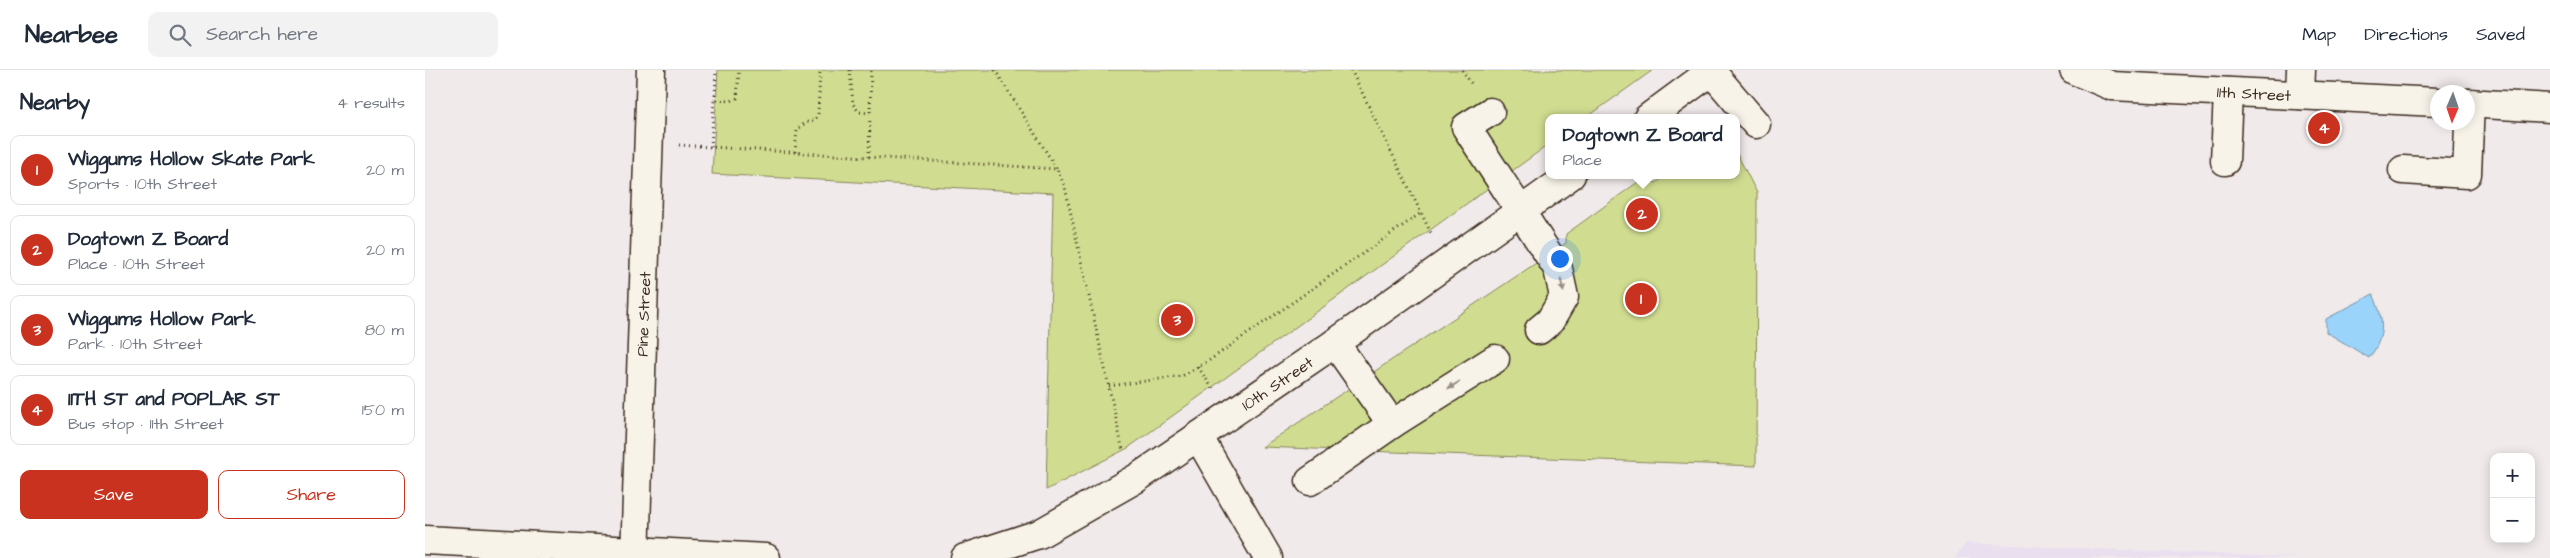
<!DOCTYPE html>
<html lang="en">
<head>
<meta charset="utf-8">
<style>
	body { margin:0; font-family:"Architects Daughter",sans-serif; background:#f2f2f3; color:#1f2937 }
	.controls { position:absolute; right:15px; bottom:15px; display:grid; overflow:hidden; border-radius:10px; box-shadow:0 2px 12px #0003 }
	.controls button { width:45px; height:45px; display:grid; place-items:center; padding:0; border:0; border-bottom:1px solid #e0e1e3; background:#fff; color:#1f2937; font:25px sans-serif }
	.compass { position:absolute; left:2005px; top:15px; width:45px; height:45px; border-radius:50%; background:#fff; box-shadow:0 2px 12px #0003; rotate:182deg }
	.you { position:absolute; left:1134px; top:188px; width:18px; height:18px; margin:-12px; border:4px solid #fff; border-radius:50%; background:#1a73e8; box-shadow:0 0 0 8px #1a73e833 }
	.badge { display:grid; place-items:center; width:32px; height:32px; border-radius:50%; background:#c8321e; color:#fff; font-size:16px; font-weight:700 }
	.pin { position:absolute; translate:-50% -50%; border:2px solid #fff; box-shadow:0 1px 5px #0006 }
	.popup { position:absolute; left:1120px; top:44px; width:195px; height:65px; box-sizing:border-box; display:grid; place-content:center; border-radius:10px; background:#fff; filter:drop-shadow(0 1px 4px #0005); font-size:16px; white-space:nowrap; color:#747a83 }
	.popup b { font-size:19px; color:#1f2937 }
	.popup::after { content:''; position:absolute; left:50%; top:100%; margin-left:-10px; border:10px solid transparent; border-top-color:#fff }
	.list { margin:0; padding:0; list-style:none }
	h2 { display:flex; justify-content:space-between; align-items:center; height:65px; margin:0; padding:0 20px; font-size:21px }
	h2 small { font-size:16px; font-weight:400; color:#747a83 }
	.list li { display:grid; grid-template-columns:32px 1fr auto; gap:15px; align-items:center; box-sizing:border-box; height:70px; margin:0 10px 10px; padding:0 10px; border:1px solid #e0e1e3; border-radius:10px }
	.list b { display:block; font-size:19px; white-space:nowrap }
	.list p { margin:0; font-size:16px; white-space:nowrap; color:#747a83 }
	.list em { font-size:16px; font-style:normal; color:#747a83 }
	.actions { display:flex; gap:10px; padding:15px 20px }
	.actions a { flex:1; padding:11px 0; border:1px solid #c8321e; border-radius:10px; text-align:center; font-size:18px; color:#c8321e }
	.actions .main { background:#c8321e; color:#fff }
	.icon { flex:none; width:28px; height:28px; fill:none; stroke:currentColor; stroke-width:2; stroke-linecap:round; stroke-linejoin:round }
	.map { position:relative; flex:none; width:2125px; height:488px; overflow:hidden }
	header { display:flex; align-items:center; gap:30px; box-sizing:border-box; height:70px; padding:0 25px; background:#fff; border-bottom:1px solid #e0e1e3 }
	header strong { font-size:24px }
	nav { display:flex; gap:28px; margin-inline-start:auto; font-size:18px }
	.search { width:350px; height:45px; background:#f2f2f3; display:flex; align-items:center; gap:12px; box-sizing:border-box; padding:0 18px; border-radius:10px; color:#747a83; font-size:19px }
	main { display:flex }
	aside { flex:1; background:#fff }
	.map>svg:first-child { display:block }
	.built { fill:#eadfef }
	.green { fill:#d0dd90; stroke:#868457 }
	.water { fill:#9bd4fb; stroke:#7590a3 }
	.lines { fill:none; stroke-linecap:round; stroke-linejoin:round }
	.minor-casing { stroke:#3b2a1e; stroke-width:31 }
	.path { stroke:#3b2a1e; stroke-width:3; stroke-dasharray:1 4; stroke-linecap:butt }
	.minor { stroke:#f7f3e8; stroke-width:28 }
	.oneway { fill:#998e83 }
	.labels { text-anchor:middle; stroke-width:5; stroke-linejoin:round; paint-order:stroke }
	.street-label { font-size:16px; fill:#3b2a1e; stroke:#f7f3e8 }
</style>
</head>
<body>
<header>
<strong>Nearbee</strong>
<div class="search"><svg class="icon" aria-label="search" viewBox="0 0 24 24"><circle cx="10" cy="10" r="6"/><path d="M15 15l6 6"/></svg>Search here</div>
<nav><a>Map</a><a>Directions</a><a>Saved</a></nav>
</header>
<main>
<aside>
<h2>Nearby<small>4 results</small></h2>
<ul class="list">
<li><span class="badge">1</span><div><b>Wiggums Hollow Skate Park</b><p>Sports · 10th Street</p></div><em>20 m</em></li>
<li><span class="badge">2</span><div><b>Dogtown Z Board</b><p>Place · 10th Street</p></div><em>20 m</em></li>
<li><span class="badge">3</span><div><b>Wiggums Hollow Park</b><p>Park · 10th Street</p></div><em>80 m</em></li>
<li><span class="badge">4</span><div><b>11TH ST and POPLAR ST</b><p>Bus stop · 11th Street</p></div><em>150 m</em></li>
</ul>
<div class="actions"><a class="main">Save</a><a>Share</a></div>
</aside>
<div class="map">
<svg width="2125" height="488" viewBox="0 0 2125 488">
	<rect width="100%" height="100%" fill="#f1eaeb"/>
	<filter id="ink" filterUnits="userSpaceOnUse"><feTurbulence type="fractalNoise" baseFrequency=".02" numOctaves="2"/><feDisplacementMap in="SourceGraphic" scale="10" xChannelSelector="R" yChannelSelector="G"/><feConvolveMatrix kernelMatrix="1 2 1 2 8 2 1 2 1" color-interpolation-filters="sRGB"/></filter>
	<g filter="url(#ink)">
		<!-- built -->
		<polygon class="built" points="1541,473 1882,488 1529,488"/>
		<!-- green -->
		<g class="green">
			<polygon points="293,0 1228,0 1161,48 1123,48 1123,75 703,378 621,420 628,123 287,104"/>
			<polygon points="1311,82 1332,123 1331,396 837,377 1141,173 1141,164 1217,109 1231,113 1242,105 1311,105"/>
		</g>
		<!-- water -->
		<path class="water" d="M 1948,224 C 1959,249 1961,266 1944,288 L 1901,262 L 1901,249 Z"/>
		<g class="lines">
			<!-- minor casing -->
			<g class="minor-casing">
				<g id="minor">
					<polyline points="1649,0 1687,16 2012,32"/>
					<polyline points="1286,1 1331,54"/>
					<polyline points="1875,25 1876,0"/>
					<polyline points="2042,33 2125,38"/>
					<polyline points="1065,42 1041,57 1133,199 1139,227 1125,251 1114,260"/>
					<polyline points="1223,48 1288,0"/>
					<polyline points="1800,91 1803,22"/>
					<polyline points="1978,100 2042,104 2045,33"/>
					<polyline points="910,273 967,354"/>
					<polyline points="773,366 843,488"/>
					<polyline points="885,411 967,354 1070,289"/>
					<polyline points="0,470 341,488"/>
					<polyline points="210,488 226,0"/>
					<polyline points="540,488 614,464 712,408 910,273 1146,105"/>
				</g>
			</g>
			<!-- path -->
			<g class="path">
				<polyline points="425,0 428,34 434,42 445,43"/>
				<polyline points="570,0 632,99"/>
				<polyline points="926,0 1007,165"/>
				<polyline points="1037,0 1048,16"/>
				<polyline points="290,30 291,0"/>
				<polyline points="254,75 632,99 640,117 698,381"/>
				<polyline points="286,77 289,30 306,31 312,28 314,0"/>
				<polyline points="370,82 372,60 380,53 390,50 393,44 395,0"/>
				<polyline points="444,87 446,0"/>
				<polyline points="773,297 788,319"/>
				<polyline points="684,316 757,306 782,292 996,143"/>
			</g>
			<!-- minor -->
			<use href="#minor" class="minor"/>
		</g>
		<!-- one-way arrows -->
		<defs><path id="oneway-solid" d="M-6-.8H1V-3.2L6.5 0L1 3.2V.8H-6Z" transform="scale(1.25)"/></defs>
		<g class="oneway">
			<use href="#oneway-solid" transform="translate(1137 215) rotate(77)"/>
			<use href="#oneway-solid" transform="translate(1029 315) rotate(148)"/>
		</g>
	</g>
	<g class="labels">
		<!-- street labels -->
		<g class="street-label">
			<text transform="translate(1829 23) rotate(3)" y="6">11th Street</text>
			<text transform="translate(218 244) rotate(-88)" y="6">Pine Street</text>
			<text transform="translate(852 313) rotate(-34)" y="6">10th Street</text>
		</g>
	</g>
</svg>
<div class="controls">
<button>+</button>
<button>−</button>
</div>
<svg class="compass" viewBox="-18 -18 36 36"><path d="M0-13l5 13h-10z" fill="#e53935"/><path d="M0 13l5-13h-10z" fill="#747a83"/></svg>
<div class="you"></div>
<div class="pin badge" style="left:1216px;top:229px">1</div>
<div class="pin badge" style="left:1217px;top:144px">2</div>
<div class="popup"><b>Dogtown Z Board</b>Place</div>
<div class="pin badge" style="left:752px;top:250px">3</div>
<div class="pin badge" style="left:1899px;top:58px">4</div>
</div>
</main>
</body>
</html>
